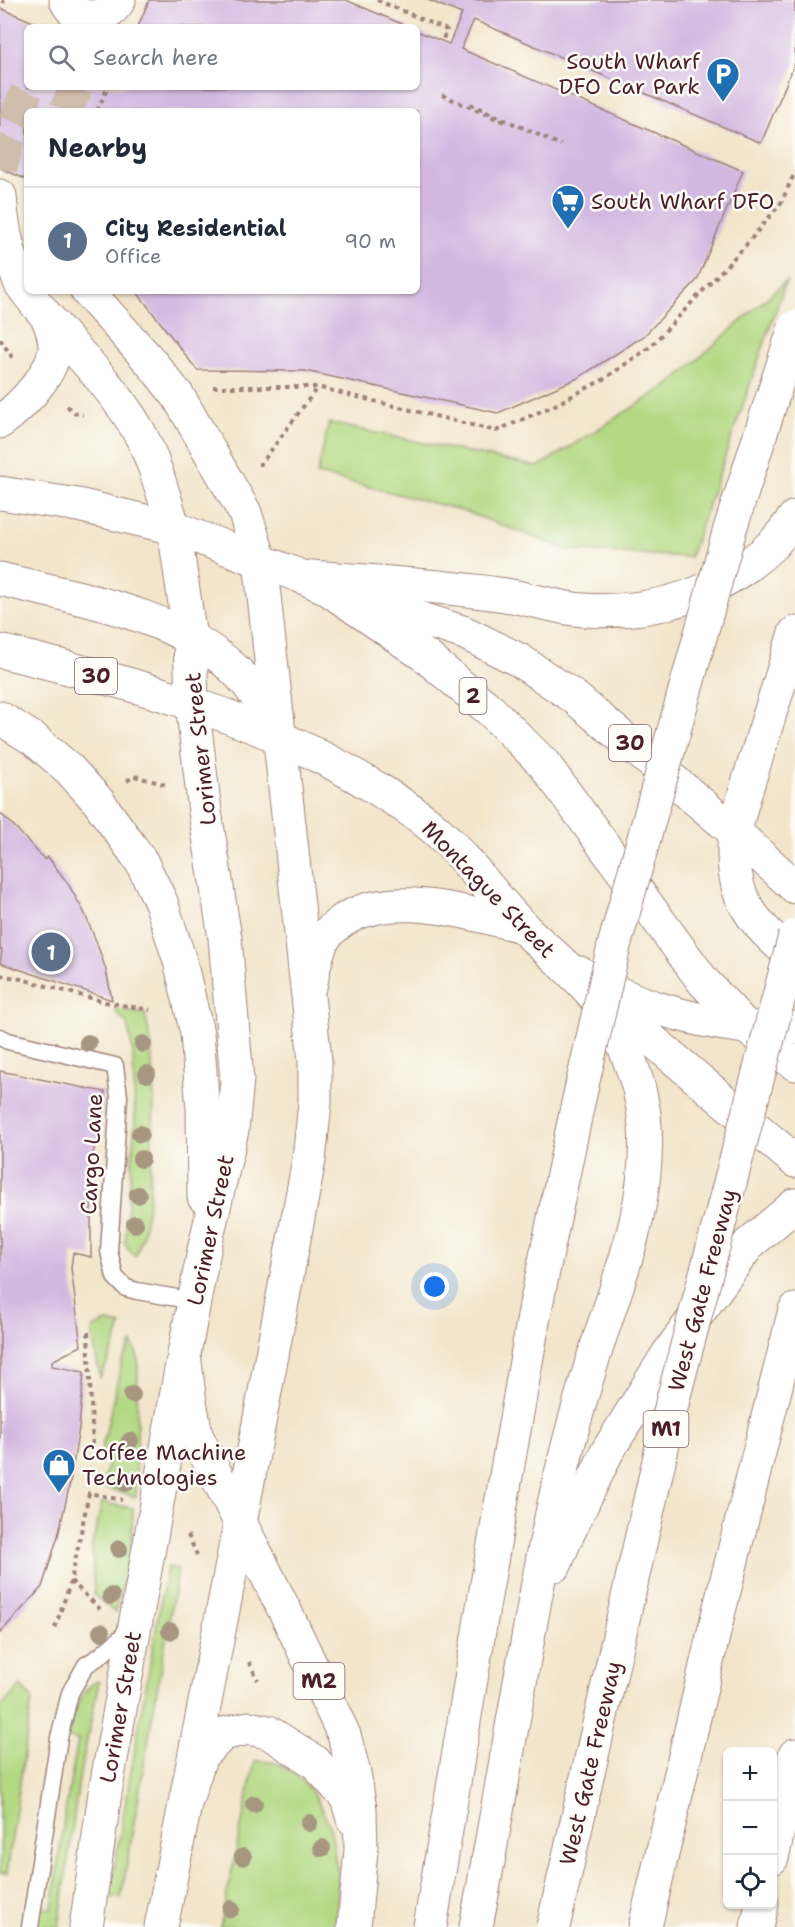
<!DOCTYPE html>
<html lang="en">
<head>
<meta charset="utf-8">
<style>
	body { margin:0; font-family:"Shantell Sans",sans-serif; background:#f6f6f7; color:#1f2937 }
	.controls { position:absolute; right:18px; bottom:18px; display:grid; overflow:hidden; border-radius:9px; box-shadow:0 2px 4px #0004 }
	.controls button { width:54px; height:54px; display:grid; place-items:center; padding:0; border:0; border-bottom:2px solid #e0e1e3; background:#fff; color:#1f2937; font:30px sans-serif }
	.you { position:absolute; left:435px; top:1287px; width:21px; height:21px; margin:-15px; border:4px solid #fff; border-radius:50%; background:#1a73e8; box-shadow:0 0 0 9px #1a73e833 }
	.badge { display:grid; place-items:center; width:39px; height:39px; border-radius:50%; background:#b45309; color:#fff; font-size:20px; font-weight:700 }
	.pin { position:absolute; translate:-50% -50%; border:3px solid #fff; box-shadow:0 2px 6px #0006 }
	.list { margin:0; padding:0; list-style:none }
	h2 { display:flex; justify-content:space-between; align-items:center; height:78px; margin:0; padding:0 24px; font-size:26px }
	h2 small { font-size:20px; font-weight:400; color:#747a83 }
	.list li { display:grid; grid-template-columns:39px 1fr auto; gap:18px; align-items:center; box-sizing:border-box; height:108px; padding:0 24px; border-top:2px solid #e0e1e3 }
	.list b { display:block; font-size:22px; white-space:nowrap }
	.list p { margin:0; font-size:20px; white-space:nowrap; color:#747a83 }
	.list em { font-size:20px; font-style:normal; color:#747a83 }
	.icon { flex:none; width:33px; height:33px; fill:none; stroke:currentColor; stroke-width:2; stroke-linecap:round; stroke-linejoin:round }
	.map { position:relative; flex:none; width:795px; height:1927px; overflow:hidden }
	.search { position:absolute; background:#fff; box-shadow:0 2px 4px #0004; left:24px; top:24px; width:396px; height:66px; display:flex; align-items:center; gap:15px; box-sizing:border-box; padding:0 21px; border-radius:9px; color:#747a83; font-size:22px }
	.panel { position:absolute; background:#fff; box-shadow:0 2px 4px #0004; left:24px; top:108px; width:396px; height:186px; border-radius:9px }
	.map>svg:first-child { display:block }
	.green { fill:#b3d983; stroke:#7e7c57; stroke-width:1.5 }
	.building { fill:#d3b9e1 }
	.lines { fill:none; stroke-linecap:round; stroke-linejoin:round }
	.street-tunnel { stroke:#d0bdab; stroke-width:33; stroke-dasharray:33 16; stroke-linecap:butt }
	.lane-casing { stroke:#9e827b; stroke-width:19 }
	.street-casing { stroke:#9e827b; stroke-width:35 }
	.secondary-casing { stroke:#9e827b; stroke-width:35 }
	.primary-casing { stroke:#9e827b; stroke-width:35 }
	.highway-casing { stroke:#9e827b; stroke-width:35 }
	.path { stroke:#9e827b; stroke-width:4; stroke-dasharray:4.5 4.5; stroke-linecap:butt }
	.lane { stroke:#fff; stroke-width:16 }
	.street { stroke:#fff; stroke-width:33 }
	.secondary { stroke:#fff; stroke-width:33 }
	.primary { stroke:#fff; stroke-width:33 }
	.highway { stroke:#fff; stroke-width:33 }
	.highway-bridge-casing { stroke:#9e827b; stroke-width:35; stroke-linecap:butt }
	.highway-bridge { stroke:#fff; stroke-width:33 }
	.tree { fill:#a79781 }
	.labels { text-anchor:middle; stroke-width:5; stroke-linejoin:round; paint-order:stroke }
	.shield { fill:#fdfcf7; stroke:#806168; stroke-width:1.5 }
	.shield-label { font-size:21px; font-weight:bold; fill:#4a1f2b }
	.poi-label { font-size:22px; fill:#4a1f2b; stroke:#fdfcf7; text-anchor:start }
	.street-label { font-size:22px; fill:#4a1f2b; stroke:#fdfcf7 }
</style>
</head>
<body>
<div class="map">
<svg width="795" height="1927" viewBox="0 0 795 1927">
	<rect width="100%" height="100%" fill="#fdfcf7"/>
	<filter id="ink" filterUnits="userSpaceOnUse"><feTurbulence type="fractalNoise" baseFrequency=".0167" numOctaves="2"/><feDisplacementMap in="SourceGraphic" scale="12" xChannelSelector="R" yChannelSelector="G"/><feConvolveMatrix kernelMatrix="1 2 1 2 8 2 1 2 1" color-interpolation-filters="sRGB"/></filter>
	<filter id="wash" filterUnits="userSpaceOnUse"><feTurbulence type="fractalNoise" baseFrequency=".008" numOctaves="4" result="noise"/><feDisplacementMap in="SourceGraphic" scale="24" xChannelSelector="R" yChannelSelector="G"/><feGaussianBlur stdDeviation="1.35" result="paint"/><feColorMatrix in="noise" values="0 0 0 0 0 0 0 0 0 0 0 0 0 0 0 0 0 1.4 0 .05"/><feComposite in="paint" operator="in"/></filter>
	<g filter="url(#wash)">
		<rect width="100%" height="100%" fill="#f2e5cb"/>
		<!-- green -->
		<g class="green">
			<polygon points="786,281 690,557 568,550 461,510 317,474 329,423 538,467 670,384"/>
			<polygon points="117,1009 145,1014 151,1043 154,1103 149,1198 143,1234 136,1256 129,1250 125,1243 135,1121 133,1052 127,1023 115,1011"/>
			<polygon points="107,1322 121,1325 112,1352 100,1377 92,1335 93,1328"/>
			<polygon points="132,1343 138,1357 136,1497 102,1487 110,1456 101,1453 122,1361"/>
			<polygon points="102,1503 133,1508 131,1553 115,1613 94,1595 92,1545"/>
			<polygon points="167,1567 178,1569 121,1898 109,1897"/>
			<path d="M 96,1681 L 99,1682 L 79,1779 L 59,1927 L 36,1927 L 38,1907 L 52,1909 L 65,1812 L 78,1740 L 67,1737 C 73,1717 78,1693 96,1681 Z"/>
			<polygon points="21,1686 32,1699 7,1873 0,1873 0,1708"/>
			<polygon points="255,1761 274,1762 294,1773 312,1791 330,1826 338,1875 336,1927 220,1927"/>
		</g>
		<g id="blocks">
			<!-- building -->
			<g class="building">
				<polygon points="149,0 346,0 409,27 138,27"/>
				<polygon points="428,0 795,0 795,63 761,143 474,20 461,49 743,171 697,280 644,336 578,378 498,413 305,371 197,370 136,291 417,291 417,111 27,111 27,180 0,168 0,8 45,27 27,27 27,87 417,87 417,31 449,44 462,14"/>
				<polygon points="0,813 14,826 45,860 48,857 68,884 84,912 96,941 106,970 112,1000 0,963 2,950 0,949"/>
				<polygon points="0,1071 105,1092 91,1165 91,1257 73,1253 71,1268 81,1346 52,1361 52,1366 84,1372 79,1428 70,1483 58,1536 42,1587 0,1633"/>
			</g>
		</g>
	</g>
	<g filter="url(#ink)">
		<use href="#blocks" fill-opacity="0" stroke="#9e827b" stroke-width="1.5"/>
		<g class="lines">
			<!-- street-tunnel -->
			<g class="street-tunnel">
				<polyline points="65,111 77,87"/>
				<polyline points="1,169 8,140 28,87"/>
			</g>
			<!-- lane casing -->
			<g class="lane-casing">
				<g id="lane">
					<polyline points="0,1037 8,1041 115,1066 119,1096 109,1251 115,1277 126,1288 137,1291 194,1301"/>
					<polyline points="30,1927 59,1738 70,1693 86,1665 100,1656 132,1628"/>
				</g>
			</g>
			<!-- street casing -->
			<g class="street-casing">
				<g id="street">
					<path d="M 66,0 C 76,24 107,21 119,0"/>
					<path d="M 0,196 C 2,227 8,256 21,284 C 56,334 107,376 138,430 C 155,460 163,496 174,528"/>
					<polyline points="87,291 149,360 178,396 245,513 260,560"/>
					<path d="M 0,422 C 20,408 55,372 55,346 C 55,336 51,327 48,318"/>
				</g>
			</g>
			<!-- secondary casing -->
			<g class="secondary-casing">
				<g id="secondary">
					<polyline points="86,1927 105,1793 182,1364"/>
					<polyline points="161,1927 240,1523"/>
				</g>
			</g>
			<!-- primary casing -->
			<g class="primary-casing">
				<g id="primary">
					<polyline points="339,592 465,633 519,660 574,697 736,833 795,887"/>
					<polyline points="596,995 658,1045 795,1161"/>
				</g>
			</g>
			<!-- highway casing -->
			<g class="highway-casing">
				<g id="highway">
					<polyline points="0,493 78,505 174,528 300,576 325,587 424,655 490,710 544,764 703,981 746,1027 795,1064"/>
					<polyline points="174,528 190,638 192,703 205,812 225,938 237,1080 232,1130 204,1250 184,1354 189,1396 196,1435 288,1617 344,1735 354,1773 360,1809 361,1850 354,1927"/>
					<path d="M 311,577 C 373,582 436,585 498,594 C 526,597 555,608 583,610 C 653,615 721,594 772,545 C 780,537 788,526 795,517"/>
					<path d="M 0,579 C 77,598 182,615 239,674 C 254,689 265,708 274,727"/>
					<path d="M 795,633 C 782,674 770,714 757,755 C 749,781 739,808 735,834 C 733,853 734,875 740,893 C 751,921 773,939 795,959"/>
					<path d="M 0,651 C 130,682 262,717 376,788 C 392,798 410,809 425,821 C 465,852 491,896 527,931 C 547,950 569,968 588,989 C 618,1022 642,1080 645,1126 C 650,1200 623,1268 600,1337 C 587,1377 575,1417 565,1458 C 547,1528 535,1600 522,1671 C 507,1757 492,1842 476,1927"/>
					<polyline points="0,718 35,740 69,769 98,801 141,861 161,902 180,961 197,1033 203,1110 204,1197"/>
					<path d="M 580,973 C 628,1003 688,1020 744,1027 C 761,1029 778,1028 795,1028"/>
					<path d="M 311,983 C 314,966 318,943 330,931 C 378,883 466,913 522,926"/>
					<polyline points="240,1523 309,1160 315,1103 315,1060 260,560"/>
					<polyline points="555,1565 565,1540 607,1452 668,1354 749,1244 795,1205"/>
					<polyline points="187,1797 201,1755 223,1734 248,1728 268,1732 315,1762 347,1798 353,1819"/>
					<polyline points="772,1858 795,1755"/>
					<polyline points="430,1927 483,1607 536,1305"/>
					<polyline points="645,1927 718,1615 795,1310"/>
					<polyline points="757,1927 762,1904"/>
				</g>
			</g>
			<!-- path -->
			<g class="path">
				<polyline points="377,0 447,30 442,41"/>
				<polyline points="3,3 4,0"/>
				<polyline points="442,95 504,122"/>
				<polyline points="470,104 561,145"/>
				<polyline points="97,111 108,87"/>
				<polyline points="0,339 14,360"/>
				<polyline points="213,387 317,387 496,431 555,405 604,379 650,347 746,245 781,203 795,172"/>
				<polyline points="67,406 75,413 83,415"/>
				<polyline points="258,464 261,464 317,388"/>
				<polyline points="127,781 134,776 167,785"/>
				<polyline points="0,975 21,979 105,1002 150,1010"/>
				<polyline points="88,1332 93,1450"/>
				<polyline points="188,1535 197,1555"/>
				<polyline points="71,1581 102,1611"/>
				<polyline points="55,1628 71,1581 89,1493 122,1500"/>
				<polyline points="249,1662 258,1680"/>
			</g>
			<!-- lane -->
			<use href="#lane" class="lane"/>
			<!-- street -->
			<use href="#street" class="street"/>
			<!-- secondary -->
			<use href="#secondary" class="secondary"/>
			<!-- primary -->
			<use href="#primary" class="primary"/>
			<!-- highway -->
			<use href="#highway" class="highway"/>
			<!-- highway-bridge casing -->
			<g class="highway-bridge-casing">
				<g id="highway-bridge">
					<polyline points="536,1305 578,1103 614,946 730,529 795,327"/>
					<polyline points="553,1927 673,1399 795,936"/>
				</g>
			</g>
			<!-- highway-bridge -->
			<use href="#highway-bridge" class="highway-bridge"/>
		</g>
		<!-- trees -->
		<g class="tree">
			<circle cx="88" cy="1043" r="9"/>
			<circle cx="143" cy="1044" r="9"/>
			<circle cx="147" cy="1074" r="9"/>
			<circle cx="140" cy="1134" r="9"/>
			<circle cx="141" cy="1159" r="9"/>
			<circle cx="138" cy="1195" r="9"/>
			<circle cx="135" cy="1224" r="9"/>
			<circle cx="132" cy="1395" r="9"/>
			<circle cx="130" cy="1441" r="9"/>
			<circle cx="126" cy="1483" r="9"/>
			<circle cx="119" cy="1549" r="9"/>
			<circle cx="111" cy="1596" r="9"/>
			<circle cx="170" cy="1631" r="9"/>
			<circle cx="101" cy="1632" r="9"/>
			<circle cx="254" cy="1804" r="9"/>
			<circle cx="309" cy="1823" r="9"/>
			<circle cx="322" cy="1848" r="9"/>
			<circle cx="243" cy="1857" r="9"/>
			<circle cx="231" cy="1909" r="9"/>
		</g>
	</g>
	<!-- icons -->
	<defs>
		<g id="parking-pin" transform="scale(1.725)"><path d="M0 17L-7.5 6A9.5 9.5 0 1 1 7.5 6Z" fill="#1f6fb2" stroke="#fdfcf7"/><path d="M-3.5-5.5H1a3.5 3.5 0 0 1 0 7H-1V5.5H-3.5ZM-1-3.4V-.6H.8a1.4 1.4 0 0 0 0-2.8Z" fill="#fff"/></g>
		<g id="supermarket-pin" transform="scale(1.725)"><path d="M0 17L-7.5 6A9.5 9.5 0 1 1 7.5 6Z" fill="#1f6fb2" stroke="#fdfcf7"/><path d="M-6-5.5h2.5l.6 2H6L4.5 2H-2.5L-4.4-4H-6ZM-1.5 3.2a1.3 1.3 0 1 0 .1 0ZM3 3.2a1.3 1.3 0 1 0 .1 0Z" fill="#fff"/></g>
		<g id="shop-pin" transform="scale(1.725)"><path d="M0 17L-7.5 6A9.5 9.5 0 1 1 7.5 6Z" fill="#1f6fb2" stroke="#fdfcf7"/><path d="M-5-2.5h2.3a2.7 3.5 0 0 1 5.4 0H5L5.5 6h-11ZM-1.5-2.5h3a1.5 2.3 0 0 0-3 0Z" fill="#fff"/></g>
	</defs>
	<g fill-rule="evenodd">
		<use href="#parking-pin" x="723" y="74"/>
		<use href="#supermarket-pin" x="568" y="201"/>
		<use href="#shop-pin" x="59" y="1465"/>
	</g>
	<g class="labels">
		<!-- shield labels -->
		<g class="shield">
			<rect x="75" y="658" width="42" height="36" rx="4.5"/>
			<rect x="459.5" y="678" width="27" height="36" rx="4.5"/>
			<rect x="609" y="725" width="42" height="36" rx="4.5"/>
			<rect x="643.5" y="1411" width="45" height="36" rx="4.5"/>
			<rect x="293.5" y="1663" width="51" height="36" rx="4.5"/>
		</g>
		<g class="shield-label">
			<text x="96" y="683">30</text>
			<text x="473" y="703">2</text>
			<text x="630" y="750">30</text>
			<text x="666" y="1436">M1</text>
			<text x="319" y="1688">M2</text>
		</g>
		<!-- poi labels -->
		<g class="poi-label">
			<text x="700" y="69" text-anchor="end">South Wharf<tspan x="700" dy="25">DFO Car Park</tspan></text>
			<text x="591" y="209">South Wharf DFO</text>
			<text x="82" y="1460">Coffee Machine<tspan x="82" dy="25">Technologies</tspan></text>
		</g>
		<!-- street labels -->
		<g class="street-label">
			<text transform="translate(200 749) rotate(-96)" y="8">Lorimer Street</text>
			<text transform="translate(489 889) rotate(46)" y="8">Montague Street</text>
			<text transform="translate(91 1154) rotate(-87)" y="8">Cargo Lane</text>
			<text transform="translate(210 1230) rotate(-78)" y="8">Lorimer Street</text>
			<text transform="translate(702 1290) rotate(-75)" y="8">West Gate Freeway</text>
			<text transform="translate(120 1707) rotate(-80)" y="8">Lorimer Street</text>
			<text transform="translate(590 1763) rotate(-77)" y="8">West Gate Freeway</text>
		</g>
	</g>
</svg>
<div class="controls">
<button>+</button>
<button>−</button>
<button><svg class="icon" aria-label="locate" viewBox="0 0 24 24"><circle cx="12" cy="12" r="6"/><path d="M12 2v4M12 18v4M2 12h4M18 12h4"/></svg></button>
</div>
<div class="you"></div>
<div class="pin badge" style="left:51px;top:952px;background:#5c6f8a">1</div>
<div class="search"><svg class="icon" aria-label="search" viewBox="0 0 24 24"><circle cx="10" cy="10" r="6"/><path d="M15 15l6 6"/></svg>Search here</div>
<section class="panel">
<h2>Nearby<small></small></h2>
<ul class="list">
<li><span class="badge" style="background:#5c6f8a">1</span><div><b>City Residential</b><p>Office</p></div><em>90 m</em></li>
</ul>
</section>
</div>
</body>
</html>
